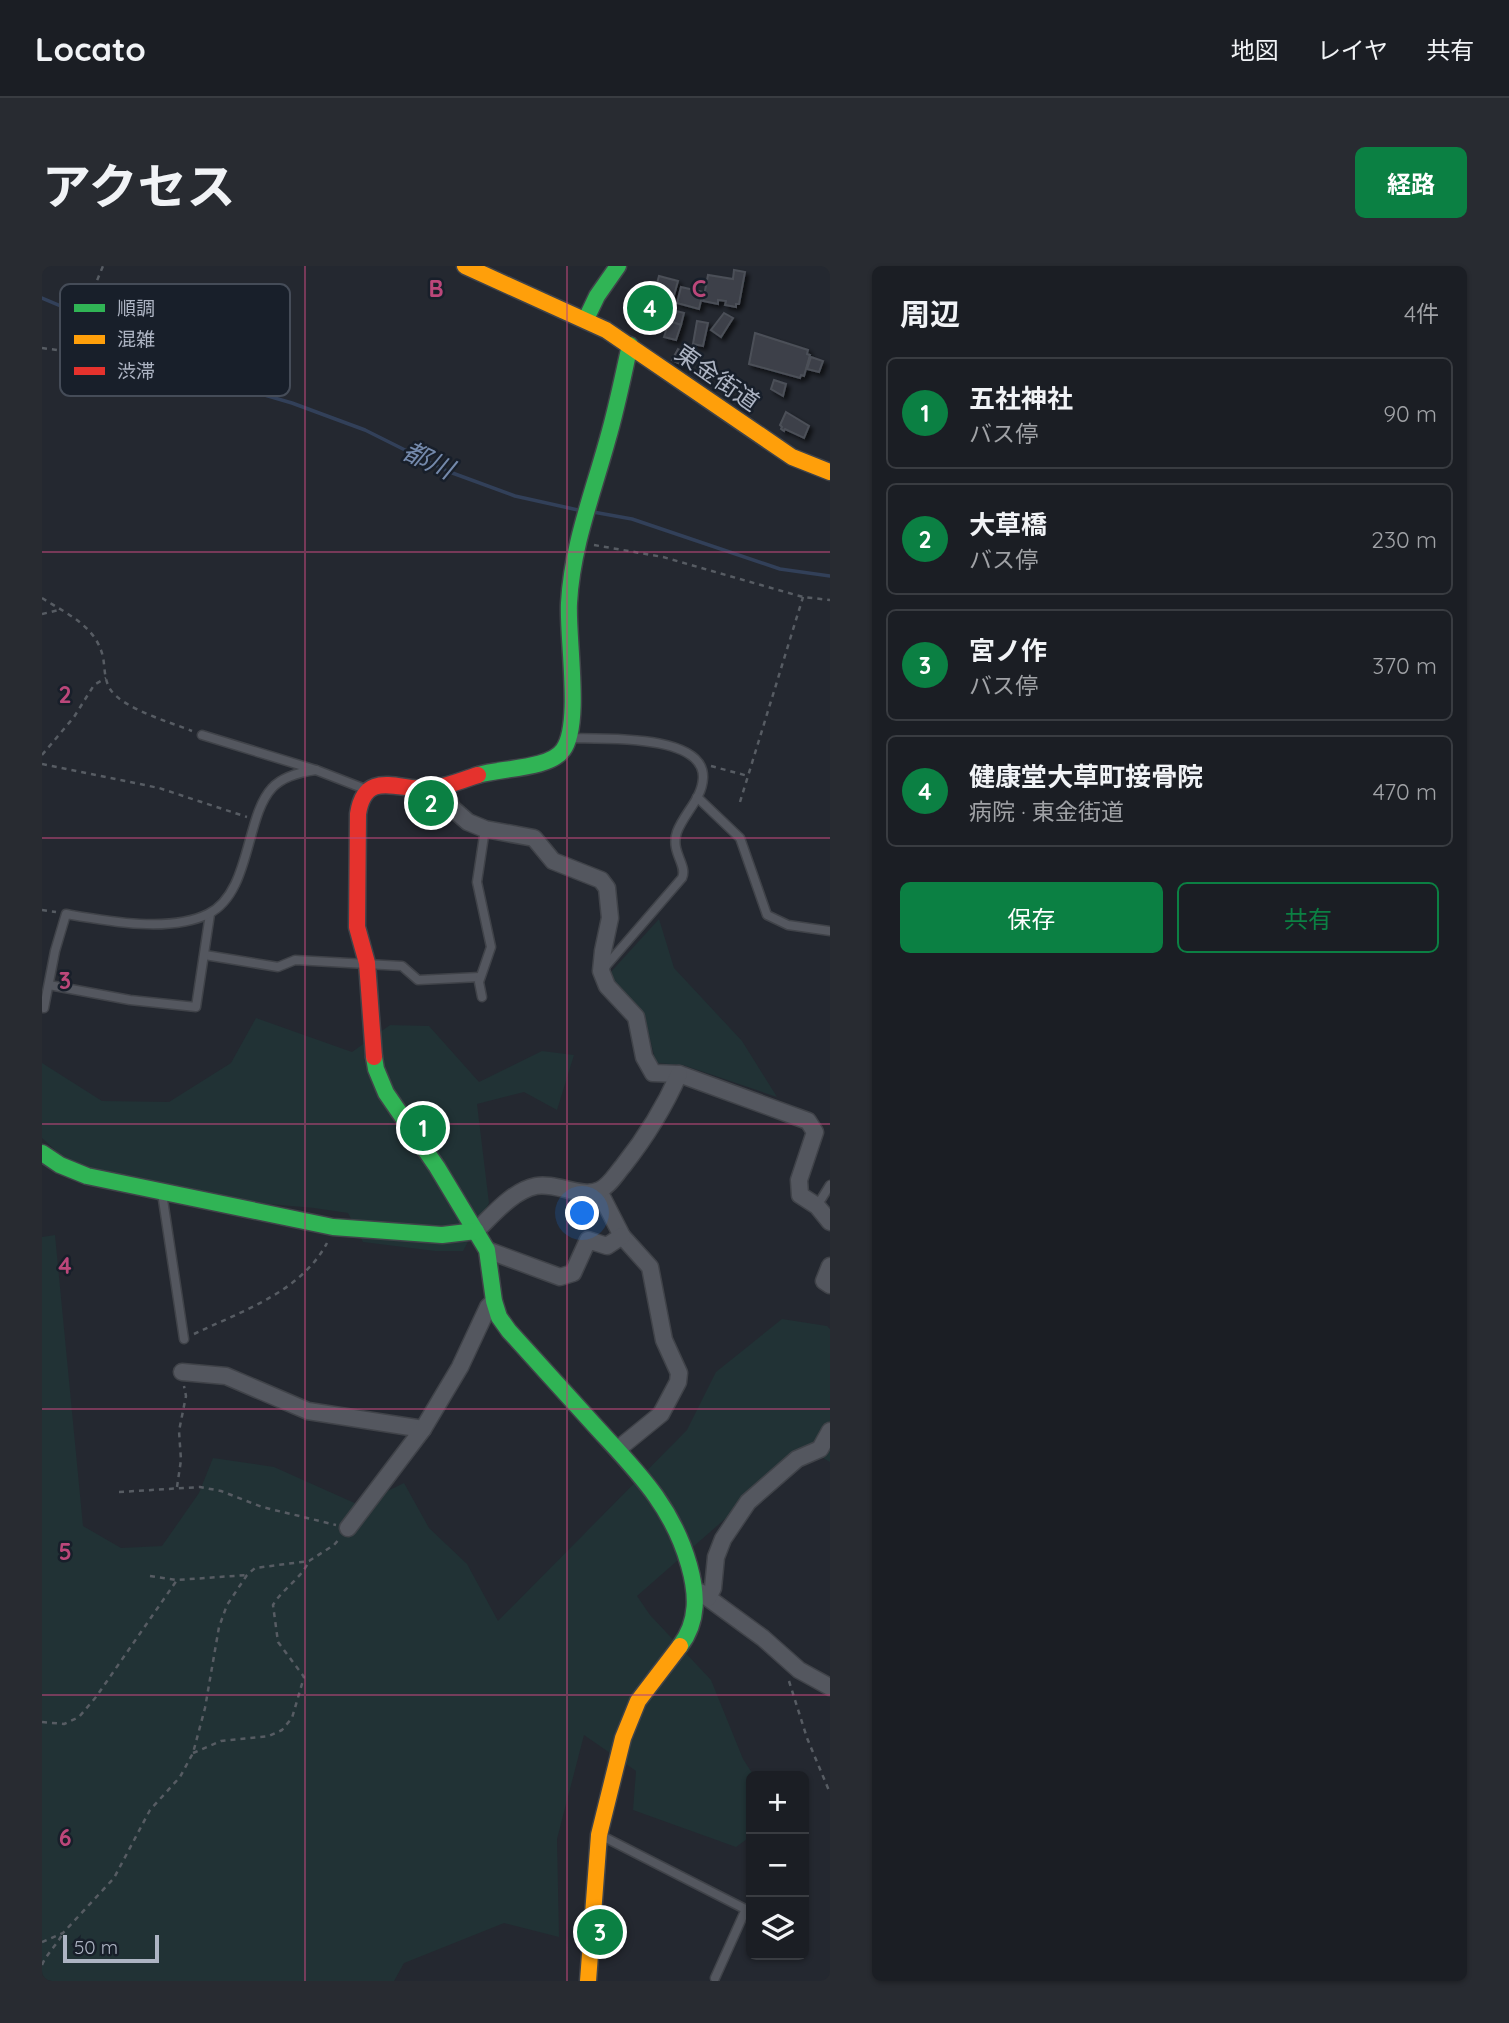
<!DOCTYPE html>
<html lang="ja">
<head>
<meta charset="utf-8">
<style>
	body { margin:0; font-family:Quicksand,"Noto Sans JP",sans-serif; background:#282b31; color:#f1f3f6 }
	.controls { position:absolute; right:21px; bottom:21px; display:grid; overflow:hidden; border-radius:10px; box-shadow:0 2px 5px #0004 }
	.controls button { width:63px; height:63px; display:grid; place-items:center; padding:0; border:0; border-bottom:2px solid #393c41; background:#1b1e24; color:#f1f3f6; font:35px sans-serif }
	.scale { position:absolute; left:21px; bottom:18px; width:96px; box-sizing:border-box; padding-left:7px; border:4px solid #adb4c3; border-top:0; font-size:19px; line-height:24px; white-space:nowrap; color:#adb4c3; -webkit-text-stroke:5px #181f2a; paint-order:stroke }
	.you { position:absolute; left:541px; top:948px; width:24px; height:24px; margin:-18px; border:5px solid #fff; border-radius:50%; background:#1a73e8; box-shadow:0 0 0 10px #1a73e833 }
	.badge { display:grid; place-items:center; width:46px; height:46px; border-radius:50%; background:#0b8043; color:#fff; font-size:23px; font-weight:700 }
	.pin { position:absolute; translate:-50% -50%; border:4px solid #fff; box-shadow:0 2px 7px #0006 }
	.list { margin:0; padding:0; list-style:none }
	h2 { display:flex; justify-content:space-between; align-items:center; height:91px; margin:0; padding:0 28px; font-size:30px }
	h2 small { font-size:23px; font-weight:400; color:#a0a2a6 }
	.list li { display:grid; grid-template-columns:46px 1fr auto; gap:21px; align-items:center; box-sizing:border-box; height:112px; margin:0 14px 14px; padding:0 14px; border:2px solid #393c41; border-radius:10px }
	.list b { display:block; font-size:26px; white-space:nowrap }
	.list p { margin:0; font-size:23px; white-space:nowrap; color:#a0a2a6 }
	.list em { font-size:23px; font-style:normal; color:#a0a2a6 }
	.actions { display:flex; gap:14px; padding:21px 28px }
	.actions a { flex:1; padding:16px 0; border:2px solid #0b8043; border-radius:10px; text-align:center; font-size:24px; color:#0b8043 }
	.actions .main { background:#0b8043; color:#fff }
	.icon { flex:none; width:38px; height:38px; fill:none; stroke:currentColor; stroke-width:2; stroke-linecap:round; stroke-linejoin:round }
	.map { position:relative; flex:none; width:788px; height:1715px; overflow:hidden; border-radius:10px }
	header { display:flex; align-items:center; gap:42px; box-sizing:border-box; height:98px; padding:0 35px; background:#1b1e24; border-bottom:2px solid #393c41 }
	header strong { font-size:33px }
	nav { display:flex; gap:38px; margin-inline-start:auto; font-size:24px }
	.intro { display:flex; align-items:center; justify-content:space-between; box-sizing:border-box; height:168px; padding:0 42px }
	h1 { margin:0; font-size:49px }
	.button { padding:18px 32px; border-radius:10px; background:#0b8043; color:#fff; font-size:24px; font-weight:700 }
	main { display:flex; gap:42px; padding:0 42px }
	aside { flex:1; background:#1b1e24; border-radius:10px; box-shadow:0 2px 5px #0004 }
	.map>svg:first-child { display:block }
	.green { fill:#213235 }
	.lines { fill:none; stroke-linecap:round; stroke-linejoin:round }
	.stream { stroke:#324059; stroke-width:3.5 }
	.building { fill:#3d4048; stroke:#4c5058; stroke-width:2; filter:url(#shadow) }
	.lane-casing { stroke:#404349; stroke-width:11 }
	.street-casing { stroke:#404349; stroke-width:19 }
	.fast-casing { stroke:#404349; stroke-width:19 }
	.slow-casing { stroke:#404349; stroke-width:19 }
	.jam-casing { stroke:#404349; stroke-width:19 }
	.path { stroke:#575c63; stroke-width:2.5; stroke-dasharray:5 5; stroke-linecap:butt }
	.lane { stroke:#54575f; stroke-width:8 }
	.street { stroke:#54575f; stroke-width:16 }
	.fast { stroke:#30b455; stroke-width:16 }
	.slow { stroke:#ff9f0a; stroke-width:16 }
	.jam { stroke:#e5322d; stroke-width:16 }
	.grid { fill:none; stroke:#bc477a; stroke-width:2; stroke-opacity:0.55 }
	.labels { text-anchor:middle; stroke-width:5; stroke-linejoin:round; paint-order:stroke }
	.street-label { font-size:24px; fill:#adb4c3; stroke:#181f2a }
	.water-label { font-size:26px; font-style:italic; fill:#7489ab; stroke:#181f2a }
	.key { fill:#181f2a; stroke:#454c58; stroke-width:2 }
	.key-label { font-size:19px; fill:#adb4c3 }
	.grid-label { font-size:23px; text-anchor:middle; font-weight:bold; fill:#bc477a; stroke:#181f2a; stroke-width:5; stroke-linejoin:round; paint-order:stroke }
</style>
</head>
<body>
<header>
<strong>Locato</strong>
<nav><a>地図</a><a>レイヤ</a><a>共有</a></nav>
</header>
<div class="intro"><h1>アクセス</h1><a class="button">経路</a></div>
<main>
<div class="map">
<svg width="788" height="1715" viewBox="0 0 788 1715">
	<defs>
		<filter id="shadow"><feDropShadow dx="3.5" dy="3.5" stdDeviation="2" flood-color="#0009"/></filter>
	</defs>
	<rect width="100%" height="100%" fill="#242830"/>
	<!-- green -->
	<g class="green">
		<polygon points="617,653 632,702 700,775 735,831 641,799 614,797 603,753 567,708"/>
		<polygon points="214,752 310,786 348,759 387,760 437,816 500,785 532,789 515,844 482,826 435,838 447,937 421,985 393,985 321,976 306,947 272,942 180,934 27,897 0,872 0,797 60,835 127,836 189,797"/>
		<polygon points="13,969 41,1260 79,1282 120,1280 157,1227 171,1192 232,1201 317,1239 362,1217 387,1262 425,1298 456,1355 645,1164 674,1106 740,1053 785,1060 788,1063 788,1196 781,1192 748,1196 595,1330 608,1349 669,1414 701,1493 712,1510 709,1510 709,1570 694,1581 591,1544 594,1505 542,1469 515,1573 517,1671 462,1657 362,1697 352,1715 0,1715 0,971"/>
	</g>
	<g class="lines">
		<!-- stream -->
		<g class="stream">
			<polyline points="0,32 183,109 198,122 250,137 323,164 405,205 473,230 536,244"/>
			<polyline points="551,246 590,253 738,303 788,310"/>
		</g>
	</g>
	<!-- building -->
	<g class="building">
		<polygon points="692,4 703,6 697,38 694,38 694,41 683,39 684,35 676,34 676,38 661,35 666,9 691,13"/>
		<polygon points="617,10 636,15 626,51 614,48 613,51 602,48 604,42 608,43"/>
		<polygon points="639,21 661,26 657,43 635,37"/>
		<polygon points="630,44 642,47 639,59 627,55"/>
		<polygon points="682,47 691,52 679,71 669,64"/>
		<polygon points="627,55 639,59 634,74 622,71"/>
		<polygon points="655,55 666,57 661,80 651,78"/>
		<polygon points="713,67 766,84 765,88 768,89 762,110 759,109 758,112 707,98"/>
		<polygon points="636,83 645,88 640,99 630,94"/>
		<polygon points="769,91 781,95 777,106 765,103"/>
		<polygon points="732,114 744,118 741,130 729,123"/>
		<polygon points="744,146 767,160 762,172 743,163 742,165 739,163 740,161 738,159"/>
	</g>
	<g class="lines">
		<!-- lane casing -->
		<g class="lane-casing">
			<g id="lane">
				<polyline points="160,469 274,504 323,523"/>
				<path d="M 527,472 C 557,473 663,467 661,512 C 660,533 642,547 635,566 C 628,586 646,599 640,612 L 563,701"/>
				<polyline points="655,531 698,572 725,649 746,659 788,665"/>
				<polyline points="163,689 236,701 253,694 360,700 376,714 438,711"/>
				<polyline points="7,719 88,734 154,741 168,648"/>
				<polyline points="440,731 437,716 449,681 435,616 443,563"/>
				<path d="M 2,742 L 13,685 L 24,648 C 64,655 128,667 166,648 C 209,627 203,551 230,522 C 241,510 259,506 274,504"/>
				<polyline points="120,927 142,1073"/>
				<polyline points="775,940 788,919"/>
				<polyline points="560,1570 709,1646"/>
				<polyline points="673,1712 704,1643"/>
			</g>
		</g>
		<!-- street casing -->
		<g class="street-casing">
			<g id="street">
				<polyline points="401,520 410,542 426,556 443,563 492,572 511,595 559,614 565,622 568,652 561,685 559,705 565,720 594,751 602,791 611,807 637,808 766,855 773,866 757,914 758,929 775,940 788,956"/>
				<polyline points="557,925 580,970 608,1001 622,1074 637,1107 636,1116 619,1148 576,1183"/>
				<path d="M 434,965 C 451,949 470,925 494,920 C 514,916 540,933 558,924 C 568,919 574,908 581,900 C 604,871 622,842 637,808"/>
				<polyline points="445,984 518,1011 531,1007 546,974 565,980 580,970"/>
				<polyline points="788,1000 782,1015 788,1019"/>
				<polyline points="140,1106 184,1110 266,1145 381,1163"/>
				<polyline points="306,1262 381,1163 418,1101 446,1041 452,1035"/>
				<polyline points="658,1326 721,1372 757,1404 788,1421"/>
				<polyline points="666,1332 671,1322 674,1291 681,1273 706,1236 755,1193 778,1183 788,1165"/>
			</g>
		</g>
		<!-- fast casing -->
		<g class="fast-casing">
			<g id="fast">
				<polyline points="544,53 555,30 576,0"/>
				<path d="M 436,509 C 458,502 508,503 521,484 C 540,459 525,371 527,337 C 530,280 551,227 566,172 C 575,141 581,110 588,79"/>
				<path d="M 332,791 L 334,803 L 344,827 L 395,901 L 445,984 L 452,1035 L 457,1051 L 467,1065 C 493,1094 520,1123 546,1152 C 589,1200 629,1235 647,1299 C 655,1327 657,1355 638,1380"/>
				<polyline points="0,887 18,899 45,910 291,961 400,969 434,965"/>
			</g>
		</g>
		<!-- slow casing -->
		<g class="slow-casing">
			<g id="slow">
				<polyline points="423,0 564,64 750,191 788,206"/>
				<polyline points="546,1715 557,1569 581,1472 596,1435 638,1380"/>
			</g>
		</g>
		<!-- jam casing -->
		<g class="jam-casing">
			<path id="jam" d="M 332,791 L 325,697 L 315,661 L 316,548 C 323,502 357,525 388,523 C 404,521 420,514 436,509"/>
		</g>
		<!-- path -->
		<g class="path">
			<polyline points="0,82 15,84 28,80 61,0"/>
			<polyline points="552,279 621,291 761,331 788,334"/>
			<path d="M 0,332 C 25,348 54,360 61,391 C 63,402 62,413 68,423 C 81,443 128,456 150,465"/>
			<polyline points="0,348 17,344"/>
			<polyline points="0,489 32,451 52,419 64,412"/>
			<polyline points="0,498 117,522 205,551"/>
			<polyline points="669,500 706,510"/>
			<polyline points="698,536 761,331"/>
			<polyline points="0,644 14,646"/>
			<path d="M 152,1068 C 200,1045 259,1026 285,977"/>
			<polyline points="135,1221 139,1194 137,1165 144,1130 142,1120"/>
			<polyline points="77,1226 158,1221 179,1225 220,1241 294,1259"/>
			<polyline points="108,1310 135,1314 205,1309"/>
			<polyline points="747,1415 765,1472 788,1527"/>
			<polyline points="0,1456 22,1458 37,1451 54,1431 135,1314"/>
			<path d="M 151,1487 L 179,1475 L 227,1470 L 240,1464 L 250,1452 L 262,1411 L 236,1376 L 231,1339 C 241,1322 259,1313 267,1295"/>
			<polyline points="0,1676 21,1667 72,1612 108,1544 138,1511 151,1487 163,1442 177,1361 185,1339 205,1309 213,1302 267,1295 292,1279 298,1272"/>
			<path d="M 0,1699 C 5,1687 15,1679 21,1667"/>
		</g>
		<!-- lane -->
		<use href="#lane" class="lane"/>
		<!-- street -->
		<use href="#street" class="street"/>
		<!-- fast -->
		<use href="#fast" class="fast"/>
		<!-- slow -->
		<use href="#slow" class="slow"/>
		<!-- jam -->
		<use href="#jam" class="jam"/>
	</g>
	<!-- grid -->
	<path class="grid" d="M 263,0 L 263,1715M 525,0 L 525,1715M 0,286 L 788,286M 0,572 L 788,572M 0,858 L 788,858M 0,1143 L 788,1143M 0,1429 L 788,1429"/>
	<g class="labels">
		<!-- street labels -->
		<g class="street-label">
			<text transform="translate(675 112) rotate(35)" y="8">東金街道</text>
		</g>
		<!-- water labels -->
		<g class="water-label">
			<text transform="translate(386 194) rotate(25)" y="9">都川</text>
		</g>
	</g>
	<!-- legend -->
	<rect x="18" y="18" width="230" height="112" rx="10" class="key"/>
	<rect x="32" y="38" width="31" height="8" fill="#30b455"/>
	<rect x="32" y="69" width="31" height="9" fill="#ff9f0a"/>
	<rect x="32" y="101" width="31" height="8" fill="#e5322d"/>
	<g class="key-label">
		<text x="75" y="49">順調</text>
		<text x="75" y="80">混雑</text>
		<text x="75" y="112">渋滞</text>
	</g>
	<g class="grid-label">
		<text x="394" y="31">B</text>
		<text x="657" y="31">C</text>
		<text x="23" y="437">2</text>
		<text x="23" y="723">3</text>
		<text x="23" y="1008">4</text>
		<text x="23" y="1294">5</text>
		<text x="23" y="1580">6</text>
	</g>
</svg>
<div class="controls">
<button>+</button>
<button>−</button>
<button><svg class="icon" aria-label="layers" viewBox="0 0 24 24"><path d="M12 4l9 5-9 5-9-5zM3 14l9 5 9-5"/></svg></button>
</div>
<div class="scale">50 m</div>
<div class="you"></div>
<div class="pin badge" style="left:381px;top:862px">1</div>
<div class="pin badge" style="left:389px;top:537px">2</div>
<div class="pin badge" style="left:558px;top:1666px">3</div>
<div class="pin badge" style="left:608px;top:42px">4</div>
</div>
<aside>
<h2>周辺<small>4件</small></h2>
<ul class="list">
<li><span class="badge">1</span><div><b>五社神社</b><p>バス停</p></div><em>90 m</em></li>
<li><span class="badge">2</span><div><b>大草橋</b><p>バス停</p></div><em>230 m</em></li>
<li><span class="badge">3</span><div><b>宮ノ作</b><p>バス停</p></div><em>370 m</em></li>
<li><span class="badge">4</span><div><b>健康堂大草町接骨院</b><p>病院 · 東金街道</p></div><em>470 m</em></li>
</ul>
<div class="actions"><a class="main">保存</a><a>共有</a></div>
</aside>
</main>
</body>
</html>
